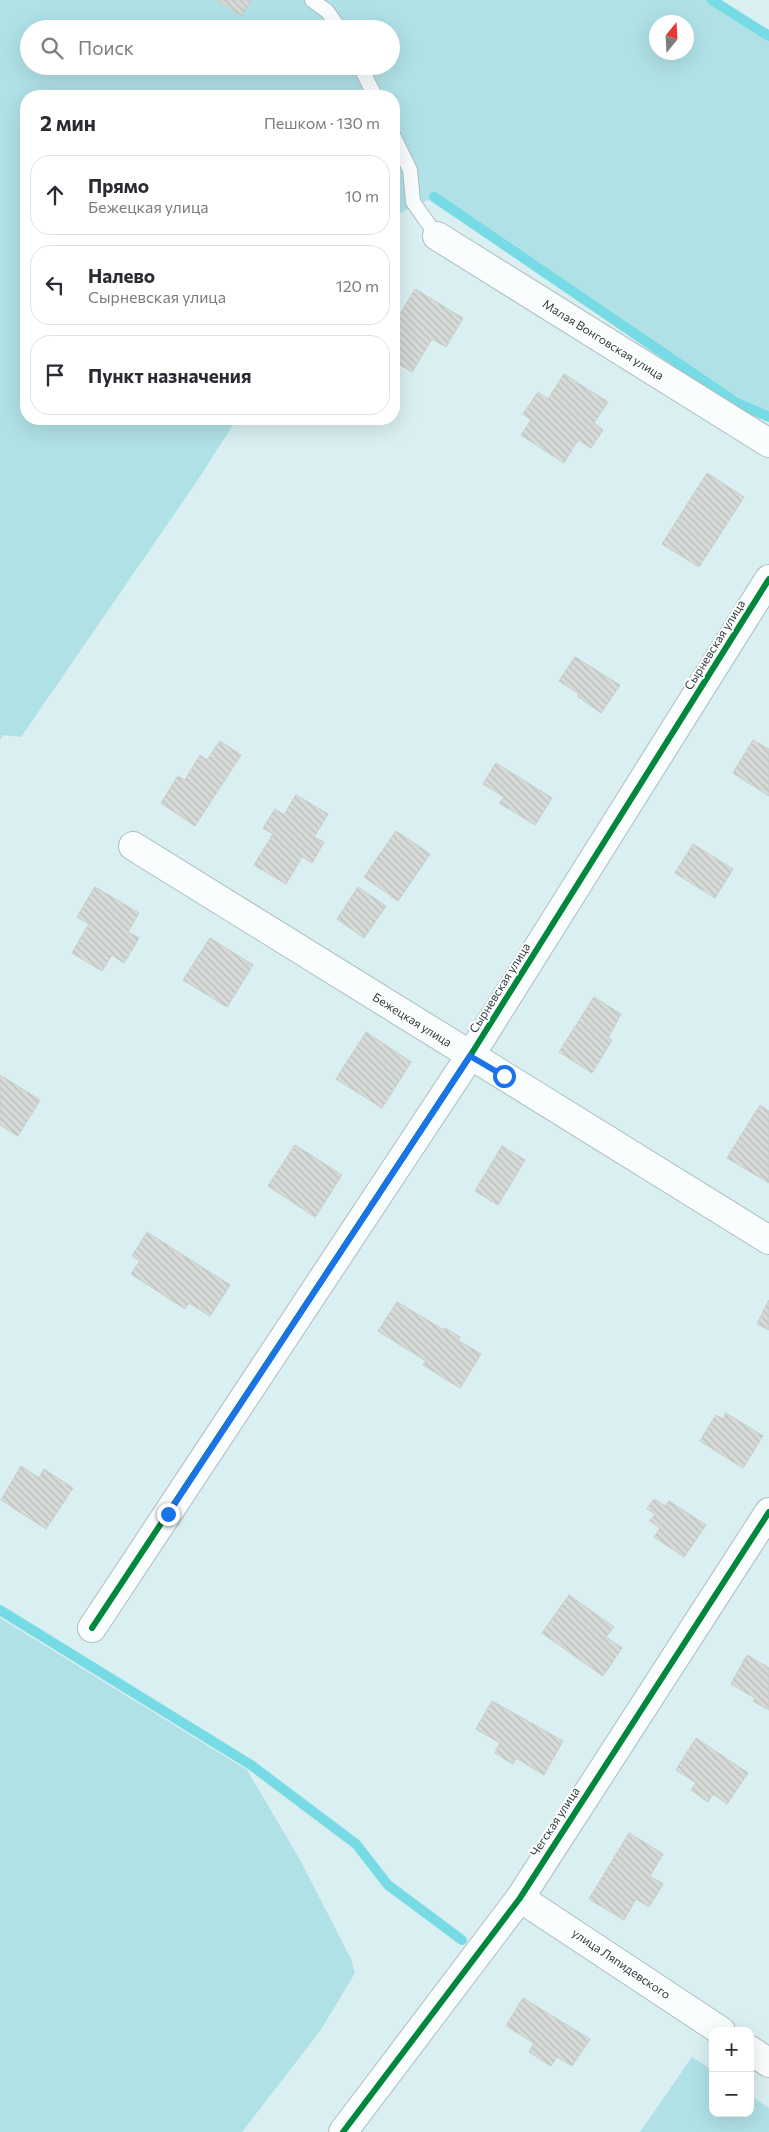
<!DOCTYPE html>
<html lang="ru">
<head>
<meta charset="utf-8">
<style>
	body { margin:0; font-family:Commissioner,sans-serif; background:#f2f2f3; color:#2b2b33 }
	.controls { position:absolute; right:15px; bottom:15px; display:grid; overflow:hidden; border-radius:10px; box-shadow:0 5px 20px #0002 }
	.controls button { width:45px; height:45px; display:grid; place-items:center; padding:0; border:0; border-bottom:1px solid #e1e1e2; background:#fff; color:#2b2b33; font:25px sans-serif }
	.compass { position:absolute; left:649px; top:15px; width:45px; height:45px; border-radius:50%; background:#fff; box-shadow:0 5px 20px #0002; rotate:18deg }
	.stop { position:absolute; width:15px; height:15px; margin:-11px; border:4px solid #1a73e8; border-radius:50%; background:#fff }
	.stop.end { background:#1a73e8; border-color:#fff; box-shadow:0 1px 5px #0008 }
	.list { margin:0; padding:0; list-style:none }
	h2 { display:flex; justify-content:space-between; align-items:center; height:65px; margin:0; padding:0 20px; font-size:21px }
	h2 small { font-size:16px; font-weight:400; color:#7c7c81 }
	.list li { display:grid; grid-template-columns:32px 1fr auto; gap:15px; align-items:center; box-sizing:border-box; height:80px; margin:0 10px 10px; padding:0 10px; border:1px solid #e1e1e2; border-radius:20px }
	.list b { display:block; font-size:19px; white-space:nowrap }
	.list p { margin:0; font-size:16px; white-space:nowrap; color:#7c7c81 }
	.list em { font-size:16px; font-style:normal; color:#7c7c81 }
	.icon { flex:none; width:28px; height:28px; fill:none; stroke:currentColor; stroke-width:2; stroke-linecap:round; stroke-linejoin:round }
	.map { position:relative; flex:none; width:769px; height:2132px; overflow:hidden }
	.search { position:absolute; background:#fff; box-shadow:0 5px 20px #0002; left:20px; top:20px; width:380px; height:55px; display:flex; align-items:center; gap:12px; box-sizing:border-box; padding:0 18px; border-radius:28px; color:#7c7c81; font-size:19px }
	.panel { position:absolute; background:#fff; box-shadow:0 5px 20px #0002; left:20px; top:90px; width:380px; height:335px; border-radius:20px }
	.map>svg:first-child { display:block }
	.green { fill:#afe1e6; fill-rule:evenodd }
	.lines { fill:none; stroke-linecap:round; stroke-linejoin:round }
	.stream { stroke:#76dbe4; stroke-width:10 }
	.building { fill:url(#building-back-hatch); stroke:#c8cdca }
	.lane-casing { stroke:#adbec0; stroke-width:16 }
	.street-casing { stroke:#adbec0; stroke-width:30 }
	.lane { stroke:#f9fdfd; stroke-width:14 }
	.street { stroke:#f9fdfd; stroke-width:28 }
	.cycleway-casing { stroke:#fff; stroke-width:9 }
	.cycleway { stroke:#00873e; stroke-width:6 }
	.route { stroke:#1a73e8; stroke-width:6 }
	.labels { text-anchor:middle; stroke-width:4; stroke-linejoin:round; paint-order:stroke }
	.street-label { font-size:12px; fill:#304042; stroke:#fff }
</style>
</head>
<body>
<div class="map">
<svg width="769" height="2132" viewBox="0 0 769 2132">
	<defs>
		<pattern id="building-back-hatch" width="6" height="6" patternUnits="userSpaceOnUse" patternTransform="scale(1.25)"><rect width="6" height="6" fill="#d6dbd8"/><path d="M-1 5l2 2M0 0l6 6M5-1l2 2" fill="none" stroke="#b8bdbb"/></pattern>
	</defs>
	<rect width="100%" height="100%" fill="#d9eff1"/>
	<!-- green -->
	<g class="green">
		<path d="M 0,0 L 712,0 L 769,36 L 769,417 L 735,402 L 434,197 L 394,216 L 394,96 L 26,96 L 26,419 L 237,419 L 195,484 L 21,737 L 3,735 L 0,740 ZM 656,22 L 686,22 L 686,52 L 656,52 ZM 29,29 L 391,29 L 391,66 L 29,66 Z"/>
		<polygon points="0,1618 247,1770 299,1858 351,1959 355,1973 320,2031 242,2132 0,2132"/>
		<polygon points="692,2057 713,2071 713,2113 750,2113 750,2096 769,2108 769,2132 640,2132"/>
	</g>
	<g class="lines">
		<!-- stream -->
		<g class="stream">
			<polyline points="712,0 769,36"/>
			<polyline points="434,197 735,402 769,417"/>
			<polyline points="0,1610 251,1765 356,1844 388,1885 462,1940"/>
		</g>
	</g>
	<!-- building -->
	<g class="building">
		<polygon points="217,0 252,0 241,16"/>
		<polygon points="415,289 463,318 446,347 432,339 412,372 394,361 394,324"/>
		<polygon points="564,374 608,402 594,423 603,430 591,448 578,440 564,463 521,435 531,420 523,414 538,392 548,399"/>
		<polygon points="707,473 744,497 699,567 662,544"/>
		<polygon points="575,657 620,685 601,713 577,696 579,694 559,681"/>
		<polygon points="753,740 769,749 769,796 733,773"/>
		<polygon points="220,741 241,755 195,826 161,803 178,776 185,780 200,755 207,760"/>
		<polygon points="496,763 552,798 535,825 499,803 504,797 483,784"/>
		<polygon points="296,795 328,814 314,837 324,842 312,863 302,857 286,884 254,865 273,834 263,828 275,809 284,815"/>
		<polygon points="396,831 430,854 398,901 364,877"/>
		<polygon points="693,844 733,869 715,898 675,873"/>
		<polygon points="95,887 139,913 128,932 139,938 124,963 112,955 102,971 72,953 89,924 77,917"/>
		<polygon points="358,887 386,906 364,938 337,919"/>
		<polygon points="210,938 253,965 227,1007 183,980"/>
		<polygon points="594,997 621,1014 608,1038 612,1040 592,1073 559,1052"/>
		<polygon points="366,1032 411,1062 382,1108 336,1079"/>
		<polygon points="0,1075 40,1100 18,1136 0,1125"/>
		<polygon points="760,1105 769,1111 769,1183 727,1158"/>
		<polygon points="295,1145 342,1175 315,1217 268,1186"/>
		<polygon points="502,1146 525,1160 498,1205 475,1191"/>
		<polygon points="147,1232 230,1285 210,1316 189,1303 185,1309 131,1274 140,1261 132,1256"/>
		<polygon points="769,1300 769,1330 757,1324"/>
		<polygon points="397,1302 444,1330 445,1328 460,1337 458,1340 481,1354 460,1388 423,1365 426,1361 378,1331"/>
		<polygon points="726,1413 763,1436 743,1468 700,1441 716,1415 723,1419"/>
		<polygon points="21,1466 39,1478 44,1469 73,1488 46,1529 1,1500"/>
		<polygon points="654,1499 665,1506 669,1501 706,1525 684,1557 654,1537 660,1528 650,1521 655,1514 647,1509"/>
		<polygon points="569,1595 614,1627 606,1637 622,1648 603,1676 542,1633"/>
		<polygon points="747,1655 769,1668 769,1710 753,1701 755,1698 731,1684"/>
		<polygon points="492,1701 563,1741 544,1775 516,1758 513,1764 495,1753 500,1743 476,1729"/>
		<polygon points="696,1738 748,1773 727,1804 713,1794 708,1802 691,1790 696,1783 676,1770"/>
		<polygon points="629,1833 663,1854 650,1876 663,1884 649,1907 636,1899 624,1920 589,1899"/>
		<polygon points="523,1998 590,2039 572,2066 557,2057 551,2066 529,2052 534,2043 506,2026"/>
	</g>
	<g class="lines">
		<!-- lane casing -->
		<g class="lane-casing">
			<g id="lane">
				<polyline points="312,0 327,11 340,29"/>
				<polyline points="360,66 375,96"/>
				<polyline points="394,137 410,170 413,202 437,236"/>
			</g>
		</g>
		<!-- street casing -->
		<g class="street-casing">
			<g id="street">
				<polyline points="437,236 769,443"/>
				<polyline points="133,846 769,1240"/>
				<polyline points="92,1628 470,1056 769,579"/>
				<polyline points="520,1898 721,2031"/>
				<polyline points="750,2050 769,2063"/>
				<polyline points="343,2132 520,1898 769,1512"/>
			</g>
		</g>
		<!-- lane -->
		<use href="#lane" class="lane"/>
		<!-- street -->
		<use href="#street" class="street"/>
		<!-- cycleway casing -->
		<g class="cycleway-casing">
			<g id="cycleway">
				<polyline points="92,1628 470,1056 769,579"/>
				<polyline points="343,2132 520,1898 769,1512"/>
			</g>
		</g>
		<!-- cycleway -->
		<use href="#cycleway" class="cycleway"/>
	</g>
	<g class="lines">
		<!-- route -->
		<polyline class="route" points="168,1514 470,1056 504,1076"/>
	</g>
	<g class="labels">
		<!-- street labels -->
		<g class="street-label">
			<text transform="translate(603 340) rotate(32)" y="4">Малая Вонговская улица</text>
			<text transform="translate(715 645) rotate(-58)" y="4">Сырневская улица</text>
			<text transform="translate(500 988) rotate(-58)" y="4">Сырневская улица</text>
			<text transform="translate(412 1020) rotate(32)" y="4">Бежецкая улица</text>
			<text transform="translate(555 1822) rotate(-57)" y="4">Чегская улица</text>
			<text transform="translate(621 1964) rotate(34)" y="4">улица Ляпидевского</text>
		</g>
	</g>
</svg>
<div class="controls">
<button>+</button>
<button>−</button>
</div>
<svg class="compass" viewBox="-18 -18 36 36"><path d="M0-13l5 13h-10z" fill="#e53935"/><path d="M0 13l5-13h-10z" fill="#7c7c81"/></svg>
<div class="stop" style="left:504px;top:1076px"></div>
<div class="stop end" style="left:168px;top:1514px"></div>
<div class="search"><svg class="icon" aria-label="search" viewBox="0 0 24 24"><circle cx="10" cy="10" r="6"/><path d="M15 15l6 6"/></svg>Поиск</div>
<section class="panel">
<h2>2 мин<small>Пешком · 130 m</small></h2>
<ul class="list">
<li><svg class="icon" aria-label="ahead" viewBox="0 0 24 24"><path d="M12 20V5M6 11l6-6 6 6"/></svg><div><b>Прямо</b><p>Бежецкая улица</p></div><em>10 m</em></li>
<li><svg class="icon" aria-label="left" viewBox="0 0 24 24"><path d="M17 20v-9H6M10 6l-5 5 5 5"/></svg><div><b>Налево</b><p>Сырневская улица</p></div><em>120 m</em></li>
<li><svg class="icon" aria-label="arrive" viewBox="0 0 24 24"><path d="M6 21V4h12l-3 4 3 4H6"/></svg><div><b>Пункт назначения</b></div></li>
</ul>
</section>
</div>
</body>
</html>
